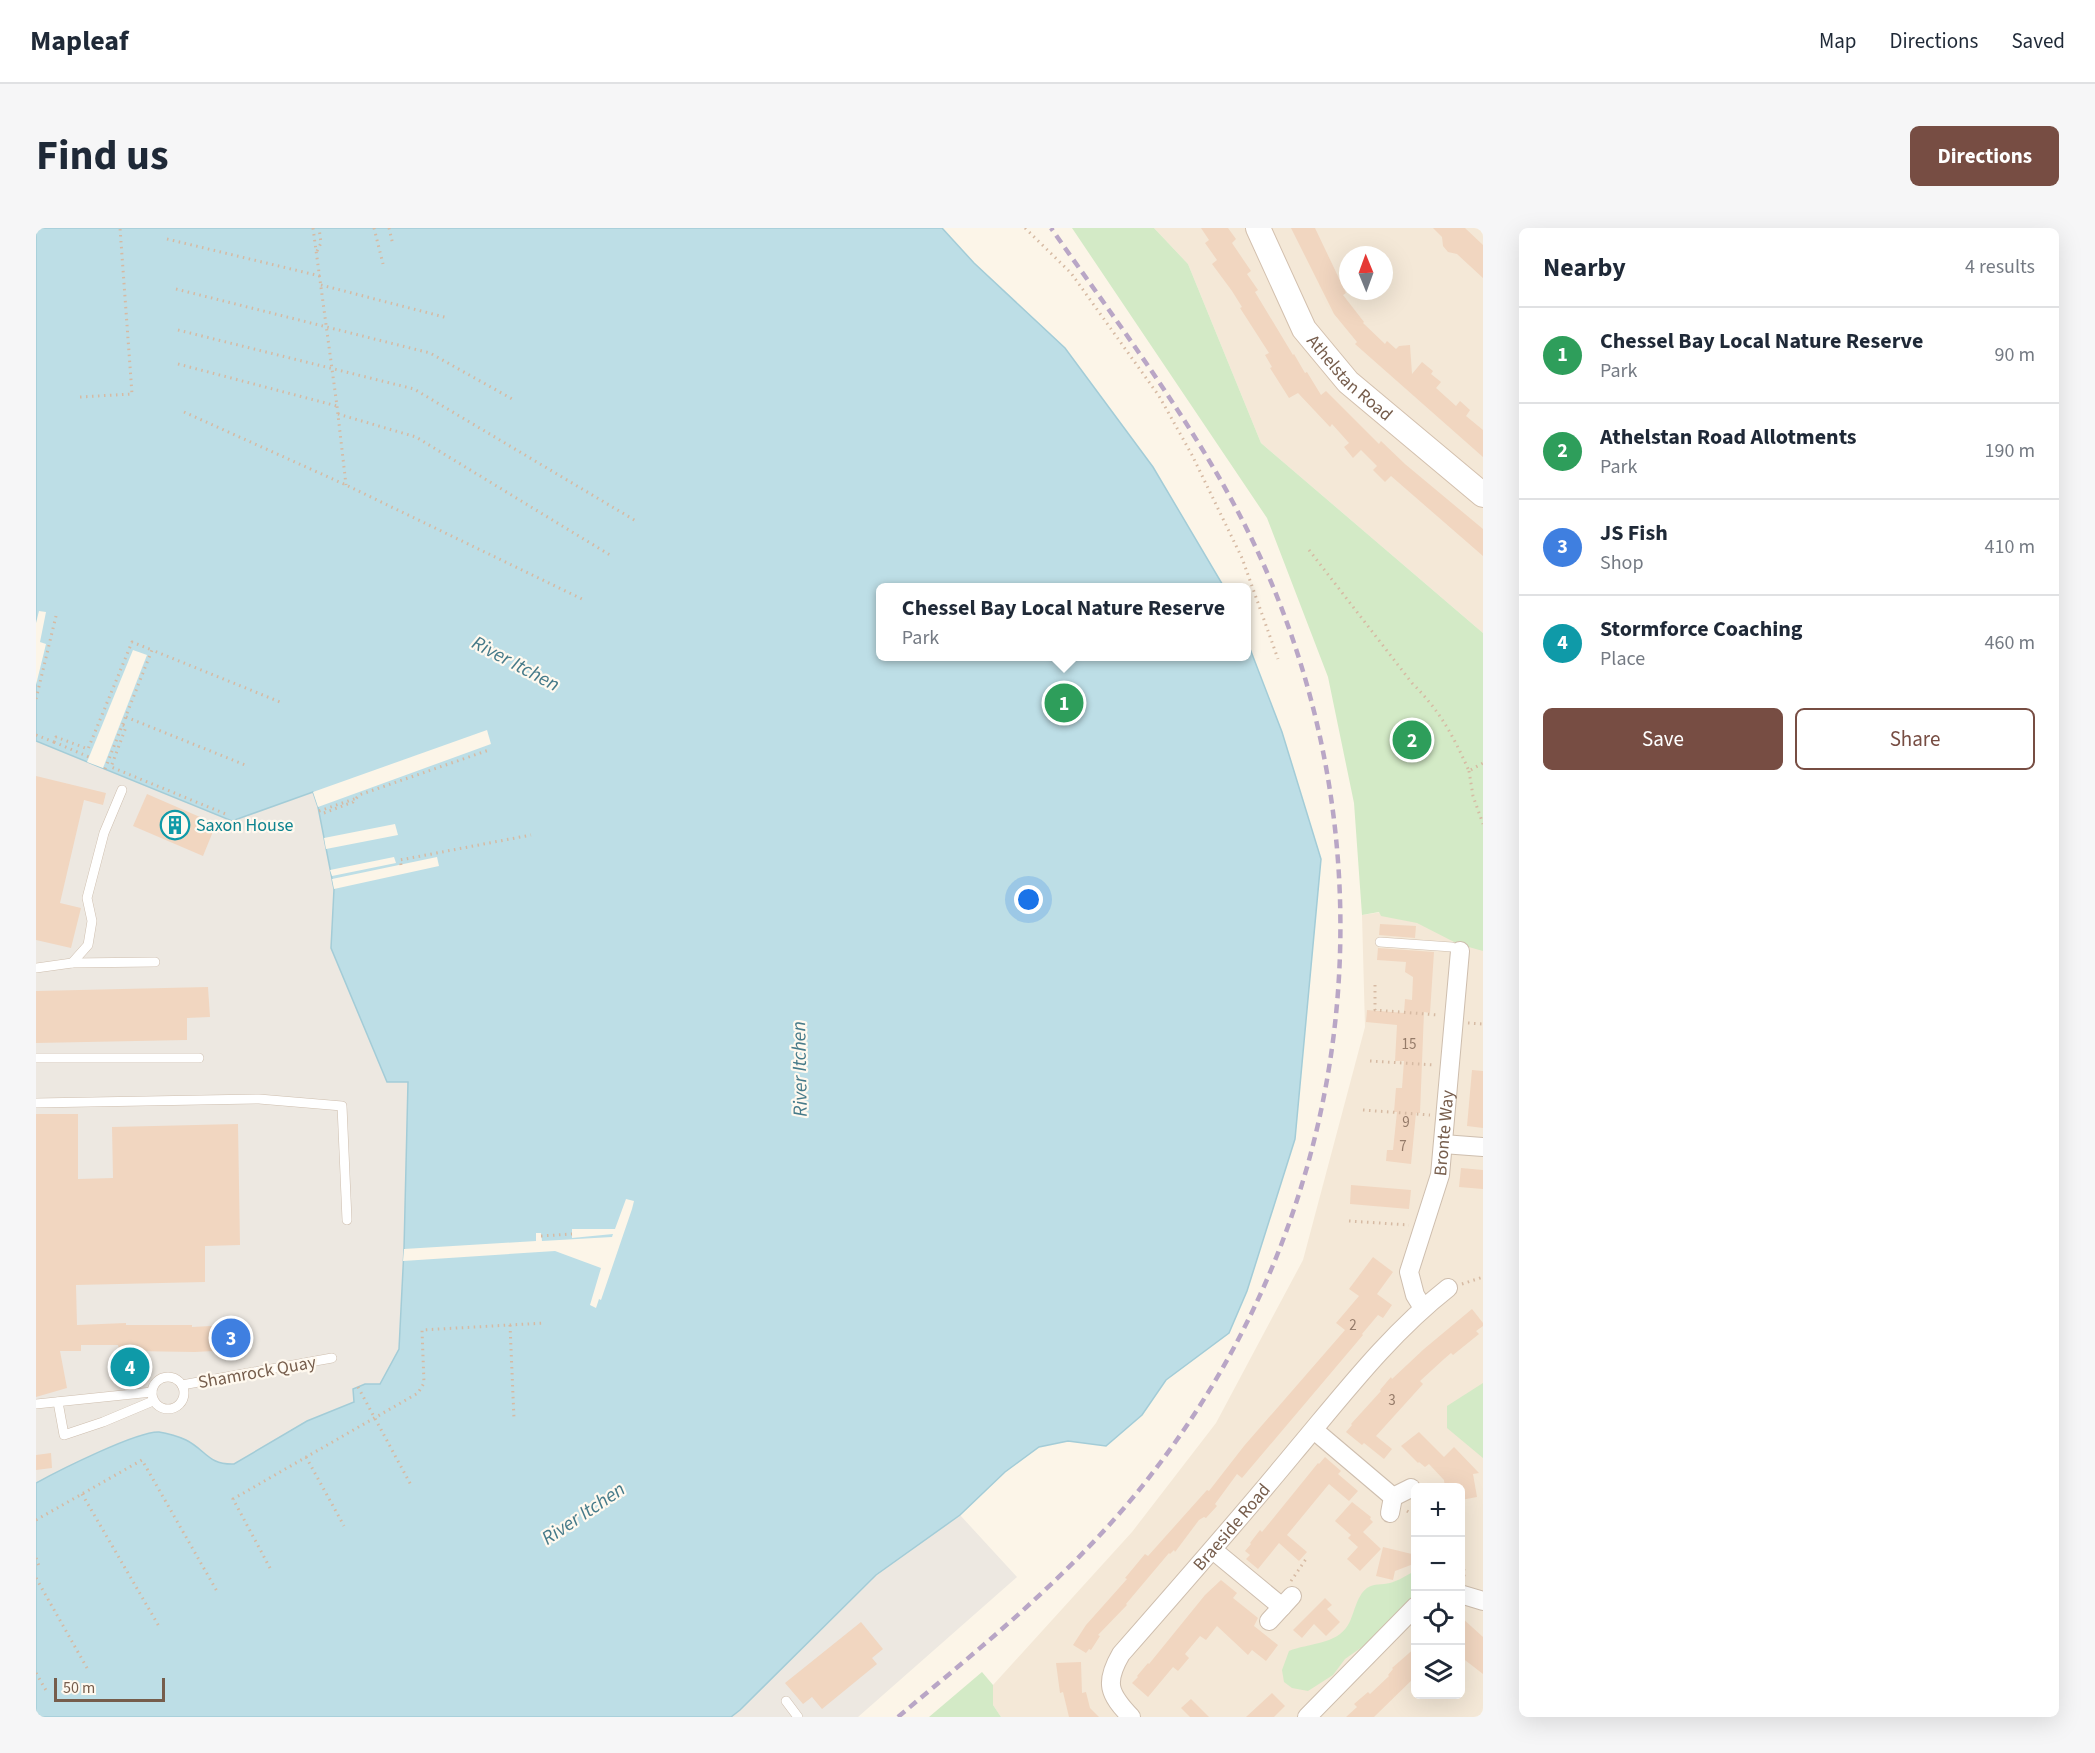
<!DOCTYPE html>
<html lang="en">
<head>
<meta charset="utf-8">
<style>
	body { margin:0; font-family:"Source Sans 3",sans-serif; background:#f6f6f7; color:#1f2937 }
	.controls { position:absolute; right:18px; bottom:18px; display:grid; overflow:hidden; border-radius:9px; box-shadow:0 6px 24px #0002 }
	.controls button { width:54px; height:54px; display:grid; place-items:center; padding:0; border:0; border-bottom:2px solid #e0e1e3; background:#fff; color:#1f2937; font:30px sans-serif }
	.compass { position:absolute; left:1303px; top:18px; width:54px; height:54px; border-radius:50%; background:#fff; box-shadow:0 6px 24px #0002; rotate:359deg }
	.scale { position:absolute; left:18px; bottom:15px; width:111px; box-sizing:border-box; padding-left:6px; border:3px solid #765d4c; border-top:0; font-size:16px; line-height:21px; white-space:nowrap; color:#765d4c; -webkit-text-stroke:4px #fff9ef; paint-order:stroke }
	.you { position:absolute; left:993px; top:672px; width:21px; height:21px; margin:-15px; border:4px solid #fff; border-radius:50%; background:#1a73e8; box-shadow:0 0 0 9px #1a73e833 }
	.badge { display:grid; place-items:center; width:39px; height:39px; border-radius:50%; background:#774d43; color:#fff; font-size:20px; font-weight:700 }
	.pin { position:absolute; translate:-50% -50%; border:3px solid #fff; box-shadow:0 2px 6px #0006 }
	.popup { position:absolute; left:840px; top:355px; width:375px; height:78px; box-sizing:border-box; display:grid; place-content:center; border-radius:9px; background:#fff; filter:drop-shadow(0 2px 4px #0005); font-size:20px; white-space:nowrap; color:#747a83 }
	.popup b { font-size:22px; color:#1f2937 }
	.popup::after { content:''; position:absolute; left:50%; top:100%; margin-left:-12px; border:12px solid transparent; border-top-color:#fff }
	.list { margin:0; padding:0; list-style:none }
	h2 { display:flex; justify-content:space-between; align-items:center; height:78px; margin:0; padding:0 24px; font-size:26px }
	h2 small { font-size:20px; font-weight:400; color:#747a83 }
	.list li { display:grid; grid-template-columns:39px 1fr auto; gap:18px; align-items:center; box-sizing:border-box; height:96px; padding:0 24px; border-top:2px solid #e0e1e3 }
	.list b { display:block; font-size:22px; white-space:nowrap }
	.list p { margin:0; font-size:20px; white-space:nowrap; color:#747a83 }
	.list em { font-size:20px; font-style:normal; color:#747a83 }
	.actions { display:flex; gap:12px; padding:18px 24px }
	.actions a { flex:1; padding:14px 0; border:2px solid #774d43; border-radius:9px; text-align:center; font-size:21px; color:#774d43 }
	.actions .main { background:#774d43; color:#fff }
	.icon { flex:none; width:33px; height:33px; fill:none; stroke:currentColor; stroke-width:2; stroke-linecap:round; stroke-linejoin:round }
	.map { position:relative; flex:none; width:1447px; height:1489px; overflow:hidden; border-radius:9px }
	header { display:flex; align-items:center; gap:36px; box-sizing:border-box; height:84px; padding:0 30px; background:#fff; border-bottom:2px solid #e0e1e3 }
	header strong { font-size:28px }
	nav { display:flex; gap:33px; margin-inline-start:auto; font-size:21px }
	.intro { display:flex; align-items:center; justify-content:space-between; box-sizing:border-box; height:144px; padding:0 36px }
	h1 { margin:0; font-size:42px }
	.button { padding:15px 27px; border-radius:9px; background:#774d43; color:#fff; font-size:21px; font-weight:700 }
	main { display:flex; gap:36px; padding:0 36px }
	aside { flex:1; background:#fff; border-radius:9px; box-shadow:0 6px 24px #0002 }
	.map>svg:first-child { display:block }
	.residential { fill:#f4e8d7; fill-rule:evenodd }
	.industrial { fill:#ede8e1 }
	.green { fill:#d3eac6 }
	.water { fill:#bddee6; stroke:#a3ccd7; stroke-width:1.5 }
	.pier { fill:#fcf5e8 }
	.building { fill:#f1d6c0 }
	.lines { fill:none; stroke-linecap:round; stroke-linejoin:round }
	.lane-casing { stroke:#cebeae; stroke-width:10 }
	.street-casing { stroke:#cebeae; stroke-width:20 }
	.secondary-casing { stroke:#d3c0ae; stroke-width:26 }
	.path { stroke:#d6baa3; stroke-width:3; stroke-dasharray:1.5 4.5; stroke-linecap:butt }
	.lane { stroke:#fff; stroke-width:9 }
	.street { stroke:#fff; stroke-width:18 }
	.secondary { stroke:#fff; stroke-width:24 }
	.rail { stroke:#b9a6c6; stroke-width:4.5; stroke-dasharray:9 6; stroke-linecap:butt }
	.labels { text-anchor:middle; stroke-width:4.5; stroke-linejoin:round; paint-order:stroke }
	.number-label { font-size:15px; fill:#957b69 }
	.street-label { font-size:18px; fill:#765d4c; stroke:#fff9ef }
	.culture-label { font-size:18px; fill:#0d838f; stroke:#fff9ef; text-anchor:start }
	.water-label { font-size:20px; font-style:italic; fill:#467a89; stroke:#fff9ef }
</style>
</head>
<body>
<header>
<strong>Mapleaf</strong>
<nav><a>Map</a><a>Directions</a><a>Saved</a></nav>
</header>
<div class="intro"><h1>Find us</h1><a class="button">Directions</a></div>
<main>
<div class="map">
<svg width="1447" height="1489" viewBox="0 0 1447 1489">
	<rect width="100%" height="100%" fill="#fcf5e8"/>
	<!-- residential -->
	<g class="residential">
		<path d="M 1118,0 L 1447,0 L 1447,405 L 1225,215 L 1152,36 ZM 1312,27 L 1348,27 L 1348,63 L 1312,63 Z"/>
		<path d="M 1447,669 L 1447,1489 L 965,1489 L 957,1477 L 957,1457 L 1096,1304 L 1180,1195 L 1267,1032 L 1329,799 L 1326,687 ZM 1380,1260 L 1424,1260 L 1424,1466 L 1380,1466 Z"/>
	</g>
	<!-- industrial -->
	<g class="industrial">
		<polygon points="0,513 196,593 277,564 282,579 298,661 295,720 351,854 372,854 368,1021 363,1121 344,1156 329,1156 317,1161 318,1174 271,1193 198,1236 186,1237 178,1234 150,1212 122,1204 91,1213 0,1255"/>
		<polygon points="924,1287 981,1349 822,1489 695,1489 704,1482 840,1347"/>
	</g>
	<!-- green -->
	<g class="green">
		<polygon points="1036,0 1118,0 1152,36 1225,215 1447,405 1447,723 1422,716 1381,695 1345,688 1343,684 1326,687 1318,575 1292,449 1231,290"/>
		<polygon points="1447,1155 1447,1230 1411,1200 1411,1178"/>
		<path d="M 1379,1343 L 1379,1368 L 1329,1417 L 1309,1431 L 1297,1447 L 1272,1463 L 1256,1460 L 1248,1454 L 1246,1442 L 1253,1423 C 1272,1415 1300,1417 1312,1397 C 1318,1388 1320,1368 1331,1360 C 1338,1355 1346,1357 1354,1355 C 1362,1353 1371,1347 1379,1343 Z"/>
		<polygon points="946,1444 957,1457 957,1477 965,1489 893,1489"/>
	</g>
	<!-- water -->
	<path class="water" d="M 0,0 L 906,0 L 938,35 L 1029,120 L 1117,239 L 1188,359 L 845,360 L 845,428 L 1211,428 L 1211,413 L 1246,504 L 1285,631 L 1259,911 L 1211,1063 L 1193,1105 L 1130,1152 L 1106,1187 L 1070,1218 L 1032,1213 L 1003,1219 L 969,1244 L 924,1287 L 840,1347 L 704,1482 L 695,1489 L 0,1489 L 0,1255 C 22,1243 101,1203 123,1204 C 131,1205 144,1209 150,1212 C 170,1222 172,1237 198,1236 L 271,1193 L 318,1174 L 317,1161 L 329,1156 L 344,1156 L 363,1121 L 368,1021 L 372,854 L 351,854 L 295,720 L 298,661 L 282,579 L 277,564 L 196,593 L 0,513 Z"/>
	<!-- pier -->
	<g class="pier">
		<polygon points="3,383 10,384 4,414 10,416 0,457 0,395"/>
		<polygon points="97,422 111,427 67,540 51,534"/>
		<polygon points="451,502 455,516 282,579 277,564"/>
		<polygon points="359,596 362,607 290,621 288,610"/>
		<polygon points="358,629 360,635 296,648 294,642"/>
		<polygon points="401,629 403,638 298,661 296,651"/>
		<polygon points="590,971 598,973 596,981 565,1072 563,1071 560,1080 554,1077 565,1040 519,1023 367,1033 368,1021 500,1013 500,1005 505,1005 506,1013 576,1009 577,1006 536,1010 536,1001 579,1001"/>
	</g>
	<!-- building -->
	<g class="building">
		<polygon points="1165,0 1192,0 1200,11 1196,15 1215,43 1211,46 1222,62 1219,64 1257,127 1258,126 1269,145 1271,144 1285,167 1290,163 1343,216 1345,213 1369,236 1447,301 1447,328 1355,248 1349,254 1337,242 1341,238 1325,222 1317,230 1308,219 1313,215 1296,196 1294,199 1262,165 1253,170 1234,140 1236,139 1229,127 1233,125 1204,80 1206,79 1196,63 1176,36 1181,32 1169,15 1173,12"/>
		<polygon points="1255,0 1279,0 1310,65 1307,67 1328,94 1327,95 1349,116 1351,113 1360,121 1363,118 1374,117 1376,146 1386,134 1397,143 1395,146 1405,154 1400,160 1420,178 1424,173 1434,182 1430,188 1447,202 1447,229 1319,116 1321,114 1298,86"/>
		<polygon points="1397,0 1429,0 1447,17 1447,50 1421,26 1412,24 1407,18 1406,9"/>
		<polygon points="0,548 70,565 67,577 48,572 24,675 45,680 35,720 0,712"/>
		<polygon points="111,566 180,596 167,628 97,598"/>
		<polygon points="1344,696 1380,698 1379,710 1343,707"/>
		<polygon points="1342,720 1398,724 1394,785 1388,784 1384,885 1380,885 1375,936 1350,933 1351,922 1357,922 1361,884 1358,884 1360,860 1366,860 1368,833 1359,833 1361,797 1330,794 1331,782 1368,785 1369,771 1376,772 1377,749 1369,744 1370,734 1341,732"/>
		<polygon points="172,759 174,789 151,790 151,812 0,815 0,763"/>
		<polygon points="1436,842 1447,843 1447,900 1431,898"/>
		<polygon points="0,886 42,886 42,951 77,950 76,899 202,896 204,1017 169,1018 169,1054 40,1057 41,1097 90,1095 90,1097 156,1097 156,1099 213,1096 214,1121 159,1124 96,1123 102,1150 91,1153 82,1117 45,1117 45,1123 24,1123 31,1160 0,1169"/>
		<polygon points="1425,940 1447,942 1447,961 1423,959"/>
		<polygon points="1315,957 1375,962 1373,981 1314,976"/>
		<polygon points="1337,1029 1357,1044 1341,1066 1356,1077 1347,1090 1342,1087 1326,1106 1327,1107 1206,1250 1201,1246 1179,1276 1181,1278 1170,1290 1168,1289 1163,1292 1139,1324 1138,1322 1134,1326 1133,1325 1090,1376 1091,1377 1062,1407 1064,1408 1055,1422 1053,1421 1050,1425 1037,1417 1050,1397 1091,1351 1089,1350 1109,1326 1112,1328 1171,1262 1173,1263 1208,1218 1309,1102 1300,1095 1323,1068 1313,1061"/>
		<polygon points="1436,1081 1447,1095 1447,1098 1440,1103 1443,1106 1417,1127 1415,1125 1408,1131 1384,1153 1387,1156 1340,1208 1356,1221 1348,1231 1328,1215 1326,1217 1310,1204 1316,1197 1315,1196 1345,1163 1344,1162 1355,1149 1356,1151 1388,1121"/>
		<polygon points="1383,1204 1408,1229 1418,1219 1443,1245 1437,1246 1441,1269 1425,1272 1425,1260 1409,1260 1408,1252 1393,1236 1389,1239 1383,1234 1382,1235 1365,1218"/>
		<polygon points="15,1225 16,1240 0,1242 0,1227"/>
		<polygon points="1289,1229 1305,1243 1302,1246 1322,1263 1313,1273 1293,1256 1251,1307 1271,1324 1263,1333 1243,1315 1222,1341 1210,1331 1214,1327 1209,1323 1215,1316 1214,1315 1224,1302 1226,1304 1282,1235 1283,1236"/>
		<polygon points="1316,1274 1335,1289 1334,1291 1337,1294 1327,1304 1345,1321 1324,1343 1311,1331 1322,1319 1312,1310 1315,1307 1299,1293"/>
		<polygon points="1347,1319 1380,1327 1380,1335 1359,1343 1357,1352 1340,1348"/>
		<polygon points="1185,1352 1201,1365 1197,1370 1222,1390 1218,1398 1242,1417 1230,1433 1216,1422 1212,1427 1181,1398 1170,1412 1164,1408 1149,1426 1153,1430 1142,1443 1137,1439 1112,1469 1096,1455 1102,1449 1101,1448 1112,1435 1113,1436 1169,1367"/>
		<polygon points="1289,1370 1296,1377 1291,1381 1304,1394 1290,1408 1278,1396 1266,1410 1257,1402"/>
		<polygon points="1425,1389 1447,1409 1447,1446 1425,1429"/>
		<polygon points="825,1394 847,1421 836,1430 841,1436 786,1481 776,1469 767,1476 749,1455"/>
		<polygon points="1380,1419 1380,1448 1338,1489 1310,1489 1321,1479 1318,1476 1332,1464 1334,1466 1353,1448 1352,1447 1357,1441 1356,1440"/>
		<polygon points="1045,1434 1046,1465 1050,1464 1054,1480 1063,1489 1033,1489 1027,1464 1024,1465 1020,1435"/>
		<polygon points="1236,1465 1249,1478 1238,1489 1210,1489"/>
		<polygon points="1155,1471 1173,1489 1154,1489 1145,1480"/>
	</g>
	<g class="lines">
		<!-- lane casing -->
		<g class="lane-casing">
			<g id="lane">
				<polyline points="1344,714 1416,719 1424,723"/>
				<polyline points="36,735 52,717 56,693 51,670 68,605 86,562"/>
				<polyline points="0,740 36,735 119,734"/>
				<polyline points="0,830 163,830"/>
				<polyline points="0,875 223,871 306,878 311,992"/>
				<circle cx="132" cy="1165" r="16"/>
				<polyline points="146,1157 296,1130"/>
				<polyline points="22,1174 28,1207 67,1194 117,1173"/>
				<polyline points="0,1176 116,1164"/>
				<polyline points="750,1473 762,1489"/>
			</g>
		</g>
		<!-- street casing -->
		<g class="street-casing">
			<g id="street">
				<polyline points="1407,916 1447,919"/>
				<path id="s1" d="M 1387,1080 L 1379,1067 L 1373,1044 L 1404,947 L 1424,723"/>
				<polyline points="1278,1202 1357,1269 1354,1285"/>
				<polyline points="1357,1269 1375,1260"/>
				<polyline points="1177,1322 1246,1379"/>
				<polyline points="1424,1366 1447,1373"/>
				<polyline points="1233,1393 1256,1368"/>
				<path id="s2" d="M 1095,1489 C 1073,1466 1068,1455 1085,1426 C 1143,1360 1201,1294 1257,1226 C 1306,1168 1352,1107 1412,1060"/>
				<polyline points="1271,1489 1380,1378"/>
			</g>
		</g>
		<!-- secondary casing -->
		<g class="secondary-casing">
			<g id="secondary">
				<path id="s3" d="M 1222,0 L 1268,101 L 1312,154 L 1447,267"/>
			</g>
		</g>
		<!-- path -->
		<g class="path">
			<polyline points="277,0 301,178 310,257"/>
			<polyline points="338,0 347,36"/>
			<polyline points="353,0 357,17"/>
			<polyline points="989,0 1035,45 1123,168 1156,227 1206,330 1242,431"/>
			<polyline points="131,11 284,48"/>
			<polyline points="281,23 285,15 283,0"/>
			<polyline points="285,57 412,90"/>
			<polyline points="140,61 394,125 478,172"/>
			<polyline points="142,102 378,161 600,293"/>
			<polyline points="142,136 301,178"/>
			<polyline points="44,169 96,166 84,0"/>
			<polyline points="148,184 310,257 546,371"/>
			<polyline points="302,186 380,209 574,327"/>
			<path d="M 1273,322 L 1376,455 C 1404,483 1417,507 1433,543 L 1447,535"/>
			<polyline points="0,471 20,388"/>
			<polyline points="90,489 209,537"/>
			<polyline points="87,497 90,499 75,539 192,587"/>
			<polyline points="0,507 18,514 20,509 52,521 96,414 116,422"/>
			<polyline points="18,514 53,529"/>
			<polyline points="69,541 116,422 244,474"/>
			<polyline points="1433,543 1437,568 1447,596"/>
			<polyline points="283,583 321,570"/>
			<polyline points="288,585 317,574 323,567 453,522"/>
			<polyline points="365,637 364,632 495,607"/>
			<polyline points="1339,757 1339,782 1402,787"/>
			<polyline points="1432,795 1447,796"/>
			<polyline points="1334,833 1398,837"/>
			<polyline points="1327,882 1394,887"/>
			<polyline points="1313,993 1373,997"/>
			<polyline points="505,1008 536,1006"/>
			<polyline points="1426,1056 1447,1049"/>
			<polyline points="474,1097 478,1191"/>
			<polyline points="322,1159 376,1259"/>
			<polyline points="270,1229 308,1298"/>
			<polyline points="46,1266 124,1400"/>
			<polyline points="1371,1283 1380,1289"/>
			<polyline points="0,1292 106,1232 182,1365"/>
			<polyline points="0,1330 3,1338 0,1340"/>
			<polyline points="1424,1336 1428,1342 1428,1351"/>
			<polyline points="234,1340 197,1271 382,1165 388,1155 386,1102 509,1095"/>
			<polyline points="0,1350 51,1440"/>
			<polyline points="1255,1353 1270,1331"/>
			<polyline points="0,1445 11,1464"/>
		</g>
		<!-- lane -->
		<use href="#lane" class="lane"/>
		<!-- street -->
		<use href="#street" class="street"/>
		<!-- secondary -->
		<use href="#secondary" class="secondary"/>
		<!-- rail -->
		<path class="rail" d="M 862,1489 C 950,1415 1040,1343 1111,1252 C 1316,992 1362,646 1230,342 C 1177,220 1091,109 1015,0"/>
	</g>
	<!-- icons -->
	<defs>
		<g id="building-ring" transform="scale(1.5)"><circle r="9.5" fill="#fff9ef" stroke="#0f9aa8" stroke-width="1.5"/><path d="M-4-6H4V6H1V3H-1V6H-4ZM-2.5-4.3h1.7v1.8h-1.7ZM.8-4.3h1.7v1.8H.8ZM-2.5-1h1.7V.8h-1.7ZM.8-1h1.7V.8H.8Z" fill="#0f9aa8"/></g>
	</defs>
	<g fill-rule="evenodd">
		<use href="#building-ring" x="139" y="597"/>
	</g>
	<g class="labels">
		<!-- number labels -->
		<g class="number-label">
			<text x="1373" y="821">15</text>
			<text x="1370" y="899">9</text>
			<text x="1367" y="923">7</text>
			<text x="1317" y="1102">2</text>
			<text x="1356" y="1177">3</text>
		</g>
		<!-- street labels -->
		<g class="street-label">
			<text dy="6" stroke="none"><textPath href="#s3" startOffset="178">Athelstan Road</textPath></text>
			<text dy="6" stroke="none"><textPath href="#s1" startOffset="183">Bronte Way</textPath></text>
			<text transform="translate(221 1144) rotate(-10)" y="6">Shamrock Quay</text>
			<text dy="6" stroke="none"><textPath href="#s2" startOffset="240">Braeside Road</textPath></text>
		</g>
		<!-- culture labels -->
		<g class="culture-label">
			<text x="160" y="603">Saxon House</text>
		</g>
		<!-- water labels -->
		<g class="water-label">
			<text transform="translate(480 435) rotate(28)" y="7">River Itchen</text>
			<text transform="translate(763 841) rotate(-91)" y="7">River Itchen</text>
			<text transform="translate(547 1285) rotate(-34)" y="7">River Itchen</text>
		</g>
	</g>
</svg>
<div class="controls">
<button>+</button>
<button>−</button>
<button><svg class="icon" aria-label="locate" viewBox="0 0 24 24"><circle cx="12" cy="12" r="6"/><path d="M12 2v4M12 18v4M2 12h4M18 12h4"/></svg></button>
<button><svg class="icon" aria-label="layers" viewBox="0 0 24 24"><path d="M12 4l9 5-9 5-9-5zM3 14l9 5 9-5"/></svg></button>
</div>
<svg class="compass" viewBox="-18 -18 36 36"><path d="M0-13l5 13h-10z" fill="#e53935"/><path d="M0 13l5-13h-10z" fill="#747a83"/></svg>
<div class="scale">50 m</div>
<div class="you"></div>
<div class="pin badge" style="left:1028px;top:475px;background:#2e9e5b">1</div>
<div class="popup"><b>Chessel Bay Local Nature Reserve</b>Park</div>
<div class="pin badge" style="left:1376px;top:512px;background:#2e9e5b">2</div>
<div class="pin badge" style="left:195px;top:1110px;background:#3f7fe0">3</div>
<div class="pin badge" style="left:94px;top:1139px;background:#0f9aa8">4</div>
</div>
<aside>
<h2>Nearby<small>4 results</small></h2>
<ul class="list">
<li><span class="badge" style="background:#2e9e5b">1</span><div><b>Chessel Bay Local Nature Reserve</b><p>Park</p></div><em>90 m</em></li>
<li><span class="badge" style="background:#2e9e5b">2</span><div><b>Athelstan Road Allotments</b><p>Park</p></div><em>190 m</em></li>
<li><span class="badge" style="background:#3f7fe0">3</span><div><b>JS Fish</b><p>Shop</p></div><em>410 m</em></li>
<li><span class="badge" style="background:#0f9aa8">4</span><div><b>Stormforce Coaching</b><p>Place</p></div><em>460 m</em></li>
</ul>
<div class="actions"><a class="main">Save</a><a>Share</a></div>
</aside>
</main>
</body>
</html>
